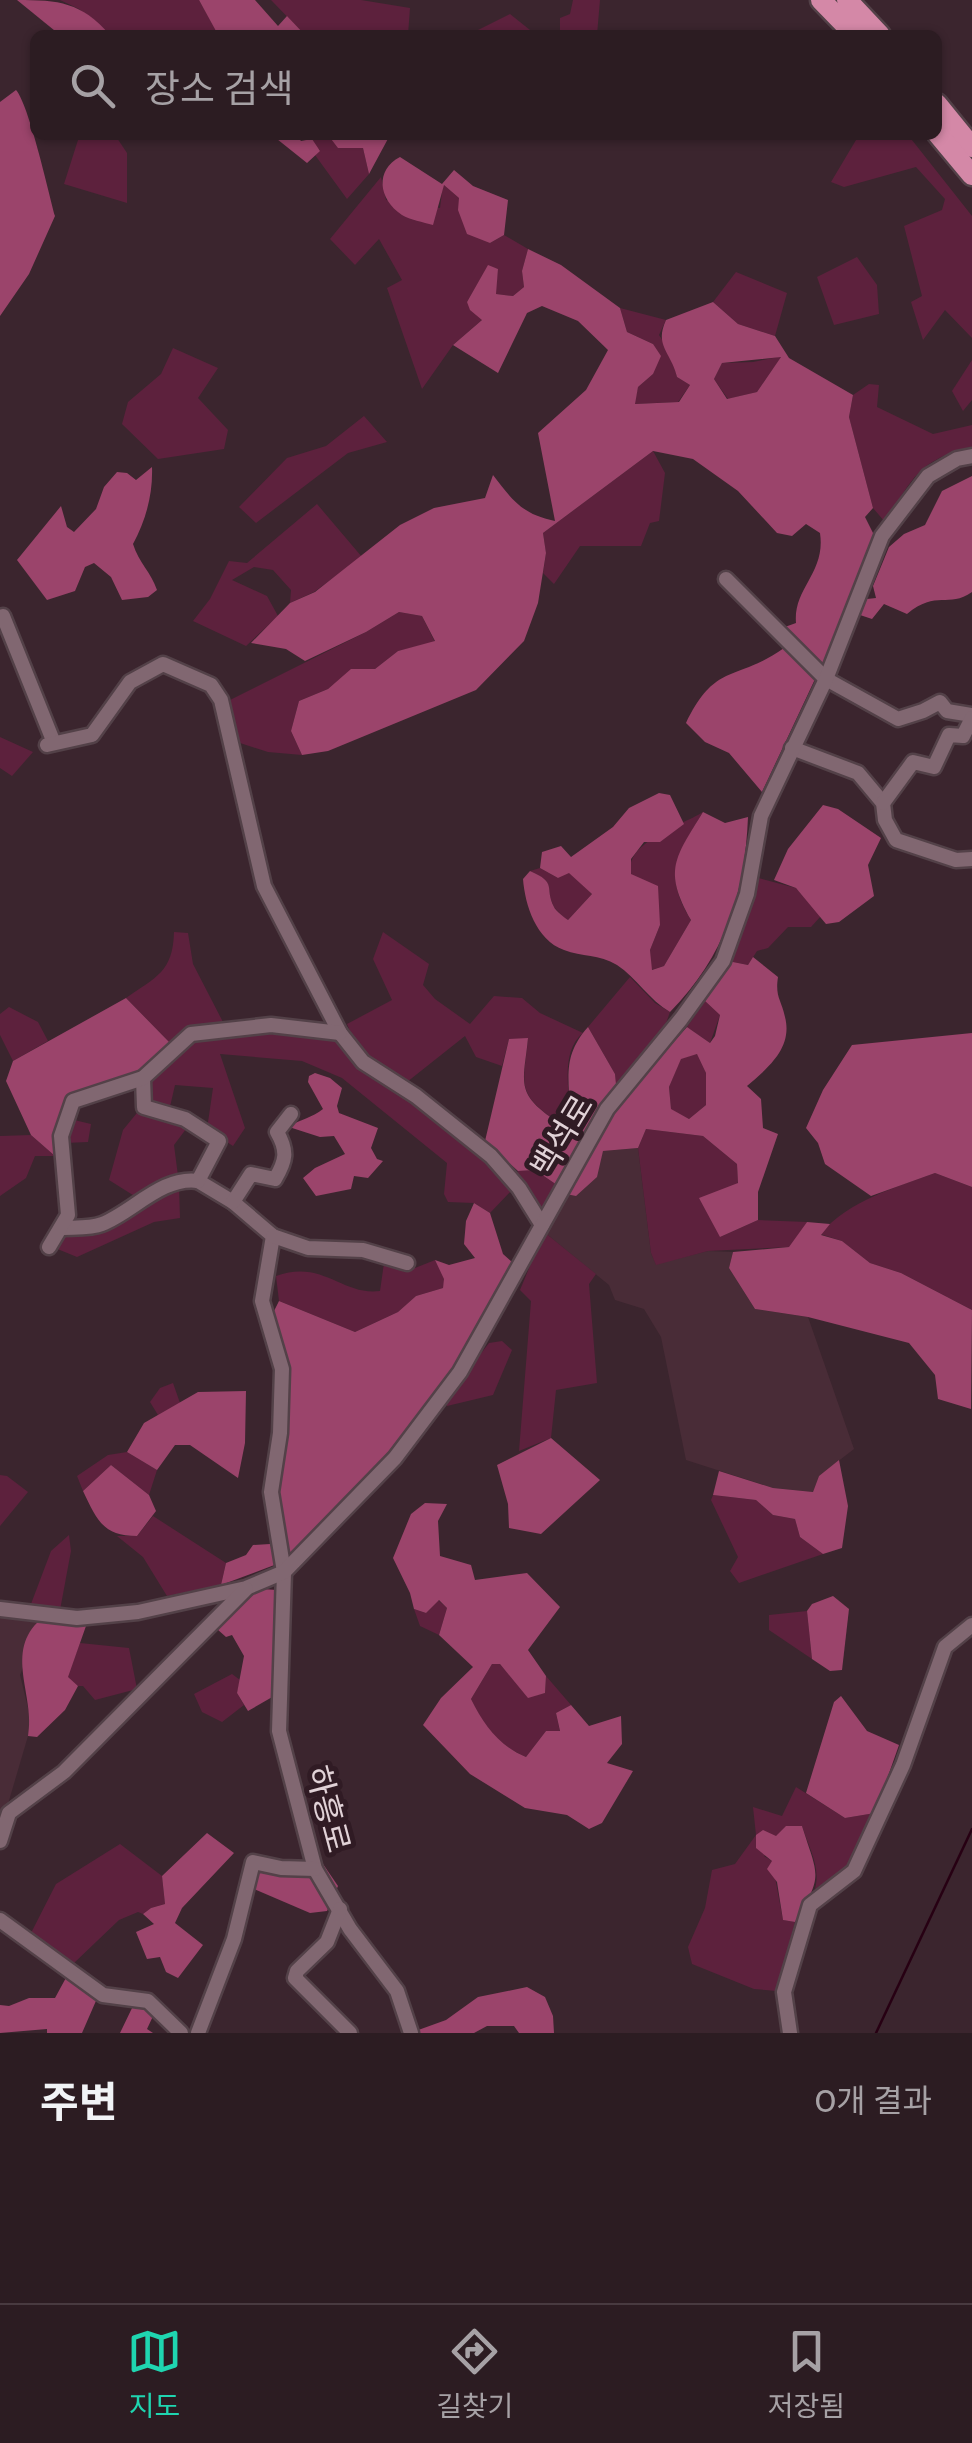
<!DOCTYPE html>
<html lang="ko">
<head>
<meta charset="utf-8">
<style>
	body { margin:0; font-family:Cabin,"Noto Sans KR",sans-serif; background:#38292f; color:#f1f3f6 }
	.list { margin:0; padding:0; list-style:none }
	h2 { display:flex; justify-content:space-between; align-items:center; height:130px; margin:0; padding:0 40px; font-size:42px }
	h2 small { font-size:32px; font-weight:400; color:#a6a1a5 }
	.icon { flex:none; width:55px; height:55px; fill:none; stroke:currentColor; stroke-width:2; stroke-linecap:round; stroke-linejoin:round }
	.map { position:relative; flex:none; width:972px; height:2033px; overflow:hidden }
	.search { position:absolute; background:#2c1c22; box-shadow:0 2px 8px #0004; left:30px; right:30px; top:30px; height:110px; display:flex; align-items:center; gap:25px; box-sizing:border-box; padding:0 35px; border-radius:15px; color:#a6a1a5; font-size:38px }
	.sheet { height:270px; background:#2c1c22 }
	nav { display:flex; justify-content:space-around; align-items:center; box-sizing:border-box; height:140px; border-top:2px solid #483a40; background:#2c1c22; font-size:28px; color:#a6a1a5 }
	nav a { display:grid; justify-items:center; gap:5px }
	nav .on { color:#1fd5b0 }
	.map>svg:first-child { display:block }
	.built { fill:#492c37 }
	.green { fill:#5d213d }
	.forest { fill:#9b446b; fill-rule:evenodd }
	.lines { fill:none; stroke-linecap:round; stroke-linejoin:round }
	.stream { stroke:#270013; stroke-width:2.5 }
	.minor-casing { stroke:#534148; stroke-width:19 }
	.highway-casing { stroke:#534148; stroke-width:25 }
	.minor { stroke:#816771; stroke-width:14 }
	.highway { stroke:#d488a7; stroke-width:20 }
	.labels { text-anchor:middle; stroke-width:10; stroke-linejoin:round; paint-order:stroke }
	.street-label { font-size:32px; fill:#e1d2d7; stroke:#301b24 }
</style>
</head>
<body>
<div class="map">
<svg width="972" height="2033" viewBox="0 0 972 2033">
	<rect width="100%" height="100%" fill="#3b252e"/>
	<!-- built -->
	<g class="built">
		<polygon points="638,1148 651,1253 656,1264 708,1251 733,1252 729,1268 755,1309 808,1317 854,1449 819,1476 813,1492 773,1488 686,1460 661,1337 644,1309 615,1300 609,1285 544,1232 566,1194 603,1151"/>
		<polygon points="0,1613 41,1619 20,1675 31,1720 28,1736 8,1804 0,1821"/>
	</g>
	<!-- green -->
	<g class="green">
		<polygon points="60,0 199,0 217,31 214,35 110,35 79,9"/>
		<polygon points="271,0 361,0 410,8 408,35 305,35"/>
		<polygon points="573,0 600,0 597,35 560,35 560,18 570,14"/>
		<polygon points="510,14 530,30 529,35 468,35"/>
		<polygon points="90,135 115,135 127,153 127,203 64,184 78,140"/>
		<polygon points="296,135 328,135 363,148 369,174 347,199 315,155 320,150"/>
		<polygon points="859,135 908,135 972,216 972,338 945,310 923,340 911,302 922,296 904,226 942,210 945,199 916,167 844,187 831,182"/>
		<polygon points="381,177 386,200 440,208 443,184 459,198 490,243 504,235 528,249 522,271 524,287 513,296 495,294 498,269 488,266 467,302 483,319 453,345 422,389 387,288 402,280 379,239 355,265 330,239"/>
		<polygon points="857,257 877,285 879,314 834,325 817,277"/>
		<polygon points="736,272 787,293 775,336 738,324 713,302"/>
		<polygon points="620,308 666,320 659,335 672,355 677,377 690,385 678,402 634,404 638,387 653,374 653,344 627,332"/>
		<polygon points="173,348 218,368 198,398 228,430 224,449 158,459 122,424 128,402 161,374"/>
		<polygon points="782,356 757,392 728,399 714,379 722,363 753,362"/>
		<polygon points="972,360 972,400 963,411 952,391"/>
		<path d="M 869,384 L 879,385 L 877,407 L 933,434 L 972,425 L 972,447 C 919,459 912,479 885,522 L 873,508 L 849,417 L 853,395 Z"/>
		<polygon points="364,416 387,442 348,453 256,523 239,507 287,458 326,446"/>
		<polygon points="653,451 665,473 659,521 650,523 641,546 580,546 554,584 543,573 546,553 543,533"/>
		<polygon points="317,504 362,557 314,592 290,603 291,590 273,570 254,567 232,580 267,596 278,616 246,646 193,621 210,599 229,561 247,563"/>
		<polygon points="399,612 422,616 435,642 398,651 375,669 351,670 328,689 299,701 291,731 302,755 268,752 237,742 230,700 366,632"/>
		<polygon points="0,737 33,752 12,776 0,768"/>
		<path d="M 703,812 C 677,855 663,874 691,920 L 664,966 L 651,970 L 650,950 L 660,925 C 651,909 638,893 632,876 C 620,844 681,826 703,812 Z"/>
		<path d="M 540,868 L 558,878 L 569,872 L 592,894 L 567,921 C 566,919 555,909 554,907 C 544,886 557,883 530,871 Z"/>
		<polygon points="755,877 796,888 821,916 811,927 788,927 768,948 757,951 748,965 728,961"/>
		<path d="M 174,932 L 188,933 L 193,964 L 224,1024 L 195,1026 L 171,1044 L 126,998 C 156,977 173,972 174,932 Z"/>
		<path d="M 383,932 L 429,964 L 423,985 L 435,999 L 470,1024 L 494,996 L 522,998 L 540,1013 L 583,1033 C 562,1050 568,1085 570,1109 L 555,1120 C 515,1093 524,1082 528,1039 L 509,1039 L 502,1066 L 476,1057 L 465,1036 L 407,1082 C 380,1066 359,1055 347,1024 L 392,1000 L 373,959 Z"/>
		<polygon points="630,977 655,1003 670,1012 664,1029 616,1084 615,1074 588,1027"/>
		<polygon points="705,1001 720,1015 710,1043 687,1027"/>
		<polygon points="9,1007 38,1022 48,1041 13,1061 0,1035 0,1014"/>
		<polygon points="262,1029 339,1036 476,1149 512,1190 490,1213 474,1203 448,1202 444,1194 447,1163 342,1078 302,1061 220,1054 245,1128 233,1146 207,1129 213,1088 175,1085 169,1111 148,1105 148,1079 195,1037"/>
		<polygon points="697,1054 701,1056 706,1073 706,1105 689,1119 671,1110 669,1087 681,1058"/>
		<polygon points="141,1108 189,1125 174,1145 178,1176 136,1197 109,1180 123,1130"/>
		<polygon points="70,1119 91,1124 88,1142 65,1143"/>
		<polygon points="646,1129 703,1136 737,1164 738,1182 720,1237 758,1220 807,1222 790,1247 708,1251 656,1265 651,1253 638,1148"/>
		<polygon points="31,1135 55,1156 35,1156 26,1178 0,1196 0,1136"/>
		<polygon points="535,1170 557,1185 542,1212 515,1176 518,1171"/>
		<path d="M 935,1173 L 972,1187 L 972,1310 L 901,1273 L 870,1263 L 842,1241 L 820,1234 C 850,1200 894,1188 935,1173 Z"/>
		<polygon points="179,1186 180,1218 154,1222 77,1257 55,1248 62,1235"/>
		<polygon points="544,1232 596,1274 589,1284 597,1383 556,1390 551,1438 519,1451 531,1301 520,1290"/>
		<path d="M 435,1260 L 445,1279 L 443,1288 L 416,1296 L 398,1312 L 355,1332 L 279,1301 L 276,1276 C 323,1259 342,1296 380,1291 L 384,1263 L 405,1272 Z"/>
		<polygon points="502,1341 512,1350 493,1395 447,1406 445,1400 489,1343"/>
		<polygon points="173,1383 180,1403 158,1415 150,1402 160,1388"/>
		<polygon points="127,1452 157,1470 149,1495 111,1465 83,1491 77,1476 108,1455"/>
		<polygon points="0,1475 7,1476 28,1492 0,1526"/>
		<polygon points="713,1495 756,1500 773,1515 795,1519 800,1537 823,1554 739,1583 730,1571 738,1557 711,1500"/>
		<polygon points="153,1516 226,1563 221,1585 167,1596 143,1557 117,1536 137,1536"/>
		<polygon points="69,1535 71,1551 60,1610 31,1604 51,1551"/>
		<polygon points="438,1600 447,1608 439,1635 420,1626 414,1609 426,1613"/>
		<polygon points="807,1611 812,1659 769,1630 769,1615"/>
		<polygon points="80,1643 129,1648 137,1689 95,1700 83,1686 78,1686 67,1677"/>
		<path d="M 492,1664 L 500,1664 L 528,1697 L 545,1693 L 546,1676 L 571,1705 L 556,1713 L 560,1732 L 546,1731 L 526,1757 C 498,1745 484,1726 471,1699 Z"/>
		<polygon points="232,1674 240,1680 237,1693 244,1705 222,1722 202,1712 194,1694"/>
		<path d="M 796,1787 L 845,1818 L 875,1813 L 850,1866 L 815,1889 C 821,1867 809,1848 802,1826 L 764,1856 L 772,1861 L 783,1920 L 795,1922 L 777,1991 L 754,1989 L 692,1964 L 688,1947 L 705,1908 L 712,1870 L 735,1864 L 756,1835 L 753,1807 L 782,1816 Z"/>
		<polygon points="120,1844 162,1876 165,1904 151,1908 143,1914 138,1912 119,1920 74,1963 30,1935 56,1884"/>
	</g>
	<!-- forest -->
	<g class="forest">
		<path d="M 17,0 C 59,0 81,2 110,35 L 60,35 Z"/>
		<polygon points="199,0 255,0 278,26 287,16 305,35 214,35 216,31"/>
		<path d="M 16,90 C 29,105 48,190 55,216 L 29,274 L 0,316 L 0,102 Z"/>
		<polygon points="263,135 296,135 301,141 312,139 320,151 307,163 277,139"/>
		<polygon points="328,135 390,135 369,174 363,148 338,148"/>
		<path d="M 400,157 L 442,184 L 454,170 L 473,186 L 508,200 L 504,235 L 490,243 L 467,234 L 458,210 L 459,198 L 444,185 L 433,225 C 423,222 410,220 402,215 C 378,199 375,170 400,157 Z"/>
		<path d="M 528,249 L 561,265 L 620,308 L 627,332 L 653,344 L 661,356 L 653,374 L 638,387 L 635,404 L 679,402 L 690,385 L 677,377 C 671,352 654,346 666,320 L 713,302 L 738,324 L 775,336 L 789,358 L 853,395 L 849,417 L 873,508 L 865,517 L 875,537 L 823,669 L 782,628 L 796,623 C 793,588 826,573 820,533 L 806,524 L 792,536 L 777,533 L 738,491 L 693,459 L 653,451 L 543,533 L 546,553 L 538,603 L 524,641 L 476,690 L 328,751 L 302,755 L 291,731 L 299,701 L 328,689 L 351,669 L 375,669 L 398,651 L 435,641 L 422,616 L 399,612 L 366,632 L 305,661 L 286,649 L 251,643 L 290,603 L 315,592 L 400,525 L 434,508 L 485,498 L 493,475 C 513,501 522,514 555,521 L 538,433 L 586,390 L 608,350 L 578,321 L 542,306 L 527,313 L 498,373 L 453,345 L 482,320 L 470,310 L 467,302 L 488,265 L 498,269 L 496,294 L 513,296 L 524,287 L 522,271 ZM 781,357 L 757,392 L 727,399 L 714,379 L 722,363 Z"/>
		<path d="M 152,467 C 153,494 146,520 133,544 C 139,563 151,572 157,590 L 148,597 L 122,600 L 111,577 L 94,563 L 85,567 L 75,591 L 47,600 L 17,560 L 61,506 L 67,527 L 74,532 L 96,509 L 104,487 L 117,472 L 127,473 L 136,480 Z"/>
		<path d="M 972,476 L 972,592 C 948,609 937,589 907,614 L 884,604 L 872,619 L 860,615 L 867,599 L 876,598 L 873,586 L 889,547 L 904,534 L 925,525 L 942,491 Z"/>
		<path d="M 784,648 L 816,677 L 762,792 L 729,753 L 705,742 L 686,723 C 716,661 736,682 784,648 Z"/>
		<path d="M 659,793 L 670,795 L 684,824 L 660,842 L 644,842 L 631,859 L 631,874 L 658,886 L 660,925 L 650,950 L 652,970 L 664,966 L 691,920 C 663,870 675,858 703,812 L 725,823 L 748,817 C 745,894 725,956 670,1012 C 649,1000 637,978 617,965 C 599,954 582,957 564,950 C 536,940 525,905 523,879 L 530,871 C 558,883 544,887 554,907 C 555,910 566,919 568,920 L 592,894 L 569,873 L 558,878 L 540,868 L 542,852 L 561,846 L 571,857 L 613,827 L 629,808 Z"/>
		<polygon points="823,805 838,809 881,838 868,865 874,896 839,922 826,924 796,888 774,880 788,849"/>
		<path d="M 753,957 L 778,977 C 775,997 781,999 785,1017 C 793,1048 768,1068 747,1086 L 761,1099 L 763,1128 L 778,1134 L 758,1192 L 758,1220 L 720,1237 L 699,1198 L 738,1183 L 737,1164 L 703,1136 L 646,1129 L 638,1148 L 603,1151 L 597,1177 L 576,1196 L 566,1194 L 620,1102 L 687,1027 L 710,1043 L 715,1036 L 720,1015 L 705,1001 L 728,961 L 748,965 ZM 697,1054 L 706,1073 L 706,1105 L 689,1119 L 671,1109 L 669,1087 L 681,1059 Z"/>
		<polygon points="126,998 171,1044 137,1073 70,1096 55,1156 31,1135 6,1081 13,1061"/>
		<path d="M 588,1027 L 615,1074 L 616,1084 L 557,1185 L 535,1170 L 518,1171 L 485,1141 L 509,1039 L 528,1038 C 524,1081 514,1093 555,1120 L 570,1109 C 568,1074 564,1054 588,1027 Z"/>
		<polygon points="972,1033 972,1187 935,1173 871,1196 825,1164 818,1143 806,1128 823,1090 852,1045"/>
		<path d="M 315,1073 L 330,1078 L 342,1088 L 337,1106 L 339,1113 L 378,1128 L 371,1148 L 377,1159 L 383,1161 L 368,1178 L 354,1176 L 351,1189 L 316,1196 L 303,1178 L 315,1168 L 345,1154 L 334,1136 L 320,1137 L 289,1127 C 300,1119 312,1118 323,1109 L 308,1082 L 309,1076 Z"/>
		<polygon points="474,1203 490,1213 503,1254 512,1262 509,1272 449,1374 375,1469 289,1558 278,1488 289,1368 272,1315 279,1301 355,1332 398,1312 416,1296 443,1288 444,1279 435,1260 449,1265 475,1258 464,1244 466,1221"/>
		<polygon points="807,1222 830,1224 821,1235 842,1241 870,1263 901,1273 972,1310 971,1409 938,1399 935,1375 909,1343 808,1317 755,1309 729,1268 733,1252 789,1247"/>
		<polygon points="246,1391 245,1443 238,1478 190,1445 175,1445 157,1470 127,1452 144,1423 198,1392"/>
		<polygon points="551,1438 600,1480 541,1534 509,1528 508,1504 497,1465"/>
		<polygon points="839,1460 848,1506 842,1548 823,1554 800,1537 795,1519 773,1515 756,1500 713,1495 719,1471 773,1488 813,1492 819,1476"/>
		<path d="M 111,1465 L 149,1495 L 156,1511 L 137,1536 C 103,1536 97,1520 83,1491 Z"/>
		<path d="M 425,1503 L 447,1504 L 438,1521 L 440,1556 L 471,1565 L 475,1580 L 527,1573 L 560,1607 L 528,1650 L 546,1676 L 545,1693 L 528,1698 L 500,1664 L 492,1664 L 471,1699 C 484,1725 499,1746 526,1757 L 546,1731 L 560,1731 L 556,1713 L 571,1705 L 589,1726 L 621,1716 L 622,1744 L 607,1763 L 633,1771 L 602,1823 L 589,1829 L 567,1815 L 525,1808 L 470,1774 L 423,1725 L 441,1698 L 473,1667 L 439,1635 L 447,1608 L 439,1600 L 426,1613 L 414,1609 L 410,1593 L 393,1558 L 411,1514 Z"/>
		<polygon points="270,1544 277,1564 221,1585 226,1563 246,1555 253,1545"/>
		<polygon points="262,1589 277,1590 274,1696 248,1711 237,1693 244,1656 232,1635 226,1637 217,1629 250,1593"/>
		<polygon points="833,1596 849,1609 842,1670 830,1671 812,1659 807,1611 812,1604"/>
		<path d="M 41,1619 L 86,1626 L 68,1677 L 78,1686 L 65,1710 L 37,1737 L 28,1736 C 36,1696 3,1652 41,1619 Z"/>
		<polygon points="841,1696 867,1731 899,1745 875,1813 845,1818 806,1793 834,1702"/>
		<path d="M 786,1826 L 802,1826 C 818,1877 824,1874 795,1922 L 783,1920 L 777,1882 L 767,1869 L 772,1861 L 756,1848 L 756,1835 L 763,1830 L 776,1836 Z"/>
		<polygon points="207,1833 234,1853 182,1908 175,1923 203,1945 178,1978 166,1972 160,1957 147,1959 136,1932 154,1924 143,1914 151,1908 165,1904 162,1876"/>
		<polygon points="260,1859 323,1864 338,1886 327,1911 310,1913 254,1889"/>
		<polygon points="74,1963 102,1987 82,2033 47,2033 47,2029 0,2033 0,2005 9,2006 29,1998 55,1998"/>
		<polygon points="527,1987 545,1997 553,2016 554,2033 519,2033 514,2026 487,2026 474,2033 410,2033 446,2020 478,1997"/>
		<polygon points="133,2006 145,2007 154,2014 147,2029 153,2033 120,2033"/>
	</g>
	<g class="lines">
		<!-- stream -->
		<polyline class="stream" points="876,2033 972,1829"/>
		<!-- minor casing -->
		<g class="minor-casing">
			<g id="minor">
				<polyline points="726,579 826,679 898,719 923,711 940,702 947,711 972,715"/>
				<polyline points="3,616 54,743"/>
				<polyline points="47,745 92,735 130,682 163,664 211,685 221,700 264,886 340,1033 363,1062 416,1096 491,1156 519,1188 542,1225"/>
				<polyline points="792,748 858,773 883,803 885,820 896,840 956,860 972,859"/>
				<polyline points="883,803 913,762 934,767 949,735 963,736 972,718"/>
				<polyline points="198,1181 233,1202 273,1236 262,1301 282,1369 280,1433 271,1492 284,1572 279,1731 315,1869 350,1929 397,1991 411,2033"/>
				<path d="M 233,1202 L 251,1174 L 275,1179 C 286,1161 288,1151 277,1132 L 291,1114"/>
				<path d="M 61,1228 C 73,1227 90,1229 102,1224 C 133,1212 162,1176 198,1181 L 219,1141 L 185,1119 L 144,1107 L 143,1078"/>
				<polyline points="273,1236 308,1248 363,1250 407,1263"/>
				<polyline points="49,1247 68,1215 61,1136 73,1101 143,1078 191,1034 271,1025 340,1033"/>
				<polyline points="0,1609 77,1618 138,1612 246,1588 284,1572 395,1458 460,1372 607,1109 681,1019 723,961 747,894 761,816 826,679 882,536 928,476 957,459 972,456"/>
				<polyline points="0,1841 9,1813 64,1772 246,1589"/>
				<polyline points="340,1909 327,1942 297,1971 295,1978 350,2033"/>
				<polyline points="0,1920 103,1995 148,2001 181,2033"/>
				<polyline points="198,2033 234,1939 253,1862 281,1868 315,1869"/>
				<polyline points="790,2033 784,1992 810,1905 854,1871 903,1765 945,1647 972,1625"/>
			</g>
		</g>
		<!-- highway casing -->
		<g class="highway-casing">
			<g id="highway">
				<polyline points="821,0 855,35"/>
				<polyline points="847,0 880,35"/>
				<polyline points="937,104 972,147"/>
				<polyline points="937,133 972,175"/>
			</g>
		</g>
		<!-- minor -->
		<use href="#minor" class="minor"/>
		<!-- highway -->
		<use href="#highway" class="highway"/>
	</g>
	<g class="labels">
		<!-- street labels -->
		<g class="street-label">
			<text transform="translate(562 1136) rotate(-59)" y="11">백석로</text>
			<text transform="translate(328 1809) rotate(75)" y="11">하흥로</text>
		</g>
	</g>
</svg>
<div class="search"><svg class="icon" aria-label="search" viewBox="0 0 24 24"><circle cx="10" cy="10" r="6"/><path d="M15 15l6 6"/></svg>장소 검색</div>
</div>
<section class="sheet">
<h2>주변<small>0개 결과</small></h2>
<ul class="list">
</ul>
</section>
<nav>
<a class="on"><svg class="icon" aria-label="map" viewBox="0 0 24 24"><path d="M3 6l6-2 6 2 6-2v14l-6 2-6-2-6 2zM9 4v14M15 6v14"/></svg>지도</a>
<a><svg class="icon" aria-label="directions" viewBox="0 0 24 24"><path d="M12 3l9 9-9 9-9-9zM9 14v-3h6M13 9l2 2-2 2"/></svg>길찾기</a>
<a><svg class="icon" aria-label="saved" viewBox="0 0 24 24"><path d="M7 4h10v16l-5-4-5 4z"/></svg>저장됨</a>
</nav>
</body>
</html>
